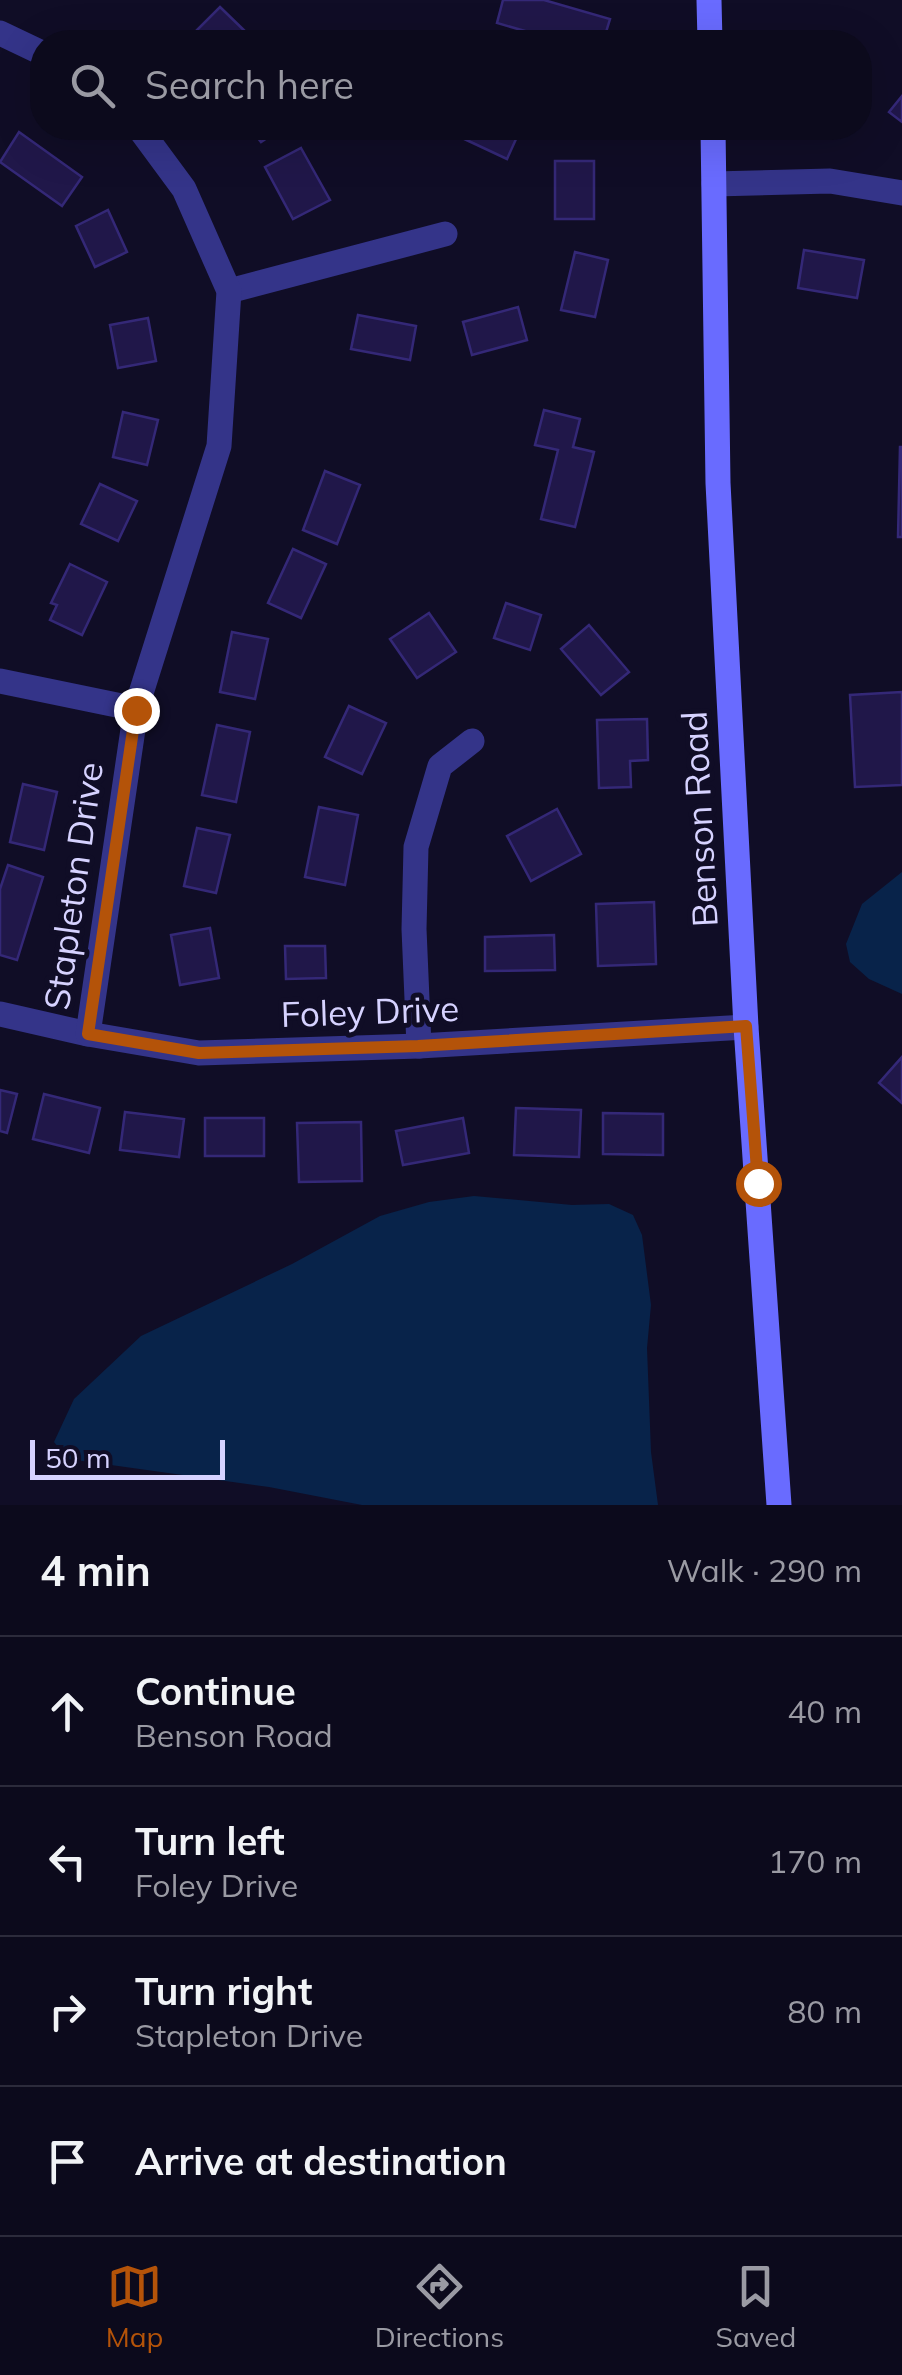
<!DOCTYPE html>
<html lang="en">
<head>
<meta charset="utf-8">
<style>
	body { margin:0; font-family:Mulish,sans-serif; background:#151325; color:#f1f3f6 }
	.scale { position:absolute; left:30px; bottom:25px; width:195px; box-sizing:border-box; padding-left:10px; border:5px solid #d6d2ff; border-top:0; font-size:28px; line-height:35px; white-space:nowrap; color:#d6d2ff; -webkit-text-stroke:8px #100d26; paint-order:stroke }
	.stop { position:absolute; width:30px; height:30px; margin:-22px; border:8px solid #b45309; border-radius:50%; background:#fff }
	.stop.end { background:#b45309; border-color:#fff; box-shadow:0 2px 10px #0008 }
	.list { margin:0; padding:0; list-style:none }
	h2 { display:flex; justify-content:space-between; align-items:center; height:130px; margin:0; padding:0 40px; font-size:42px }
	h2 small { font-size:32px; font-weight:400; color:#9a9aa3 }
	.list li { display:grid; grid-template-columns:65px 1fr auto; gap:30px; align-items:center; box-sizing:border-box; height:150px; padding:0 40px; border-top:2px solid #2c2b3b }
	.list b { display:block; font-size:38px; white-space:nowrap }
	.list p { margin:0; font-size:32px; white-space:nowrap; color:#9a9aa3 }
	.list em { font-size:32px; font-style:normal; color:#9a9aa3 }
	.icon { flex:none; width:55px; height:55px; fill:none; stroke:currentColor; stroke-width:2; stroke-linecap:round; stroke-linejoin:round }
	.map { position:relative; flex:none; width:902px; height:1505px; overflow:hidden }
	.search { position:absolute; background:#0c0a1c; box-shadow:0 10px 40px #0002; left:30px; right:30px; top:30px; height:110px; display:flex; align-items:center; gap:25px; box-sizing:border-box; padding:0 35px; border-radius:40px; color:#9a9aa3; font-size:38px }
	.sheet { height:730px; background:#0c0a1c }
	nav { display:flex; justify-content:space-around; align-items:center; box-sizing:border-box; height:140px; border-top:2px solid #2c2b3b; background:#0c0a1c; font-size:28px; color:#9a9aa3 }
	nav a { display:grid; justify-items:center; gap:5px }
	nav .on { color:#b45309 }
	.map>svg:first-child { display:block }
	.water { fill:#08234a }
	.building { fill:#201749; stroke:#342877; stroke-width:2.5 }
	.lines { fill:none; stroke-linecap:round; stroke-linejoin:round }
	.street { stroke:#343489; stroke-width:25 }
	.secondary { stroke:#696bff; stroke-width:25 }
	.route { stroke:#b45309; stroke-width:12 }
	.labels { text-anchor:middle; stroke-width:10; stroke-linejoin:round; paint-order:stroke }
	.street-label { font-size:35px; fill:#d6d2ff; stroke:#100d26 }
</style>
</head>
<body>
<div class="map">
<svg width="902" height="1505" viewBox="0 0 902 1505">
	<rect width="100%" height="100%" fill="#100d26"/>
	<!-- water -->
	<g class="water">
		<polygon points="902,872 902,994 869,979 850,962 846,944 862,904"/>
		<polygon points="474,1196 572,1205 609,1204 633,1215 642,1235 651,1305 647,1348 651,1452 658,1505 362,1505 269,1487 68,1459 54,1442 74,1399 141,1336 292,1264 380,1216 429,1202"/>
	</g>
	<!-- building -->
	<g class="building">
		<polygon points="503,0 544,0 610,19 603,42 563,42 497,23"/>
		<polygon points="220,7 252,38 247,42 206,42 195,32"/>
		<polygon points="902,96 902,122 889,112"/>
		<polygon points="250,128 282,128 261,142"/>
		<polygon points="444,128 521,128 507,159 443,129"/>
		<polygon points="19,132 82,177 62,206 0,162"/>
		<polygon points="301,148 330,200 293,219 265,167"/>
		<rect x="555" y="161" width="39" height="58"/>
		<polygon points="108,210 127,252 95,267 76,226"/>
		<polygon points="804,250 864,260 857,298 798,288"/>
		<polygon points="575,252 608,260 595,317 561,310"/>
		<polygon points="518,307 527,340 472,355 463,322"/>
		<polygon points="358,315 416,326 410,360 351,349"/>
		<polygon points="148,318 156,361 118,368 110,325"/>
		<polygon points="544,410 580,419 573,447 594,452 575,527 541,519 558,450 535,445"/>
		<polygon points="123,412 158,420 147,465 113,457"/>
		<polygon points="900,447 902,447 902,537 898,537"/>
		<polygon points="325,471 360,485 337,544 303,530"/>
		<polygon points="100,484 137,501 118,541 81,524"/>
		<polygon points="293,549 326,564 301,618 268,603"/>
		<polygon points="70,564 107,582 82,635 50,620 57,605 51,603"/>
		<polygon points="506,603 541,615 530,650 494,638"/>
		<polygon points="429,613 456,652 417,678 390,639"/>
		<polygon points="589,625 629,672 601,695 561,649"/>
		<polygon points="232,632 268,639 255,699 220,692"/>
		<polygon points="902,692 902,785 855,787 850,695"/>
		<polygon points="349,706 386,723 362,774 325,757"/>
		<polygon points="647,719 648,760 630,761 631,787 599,788 597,720"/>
		<polygon points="217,725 250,732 236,802 202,795"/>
		<polygon points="23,784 57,792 44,850 10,842"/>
		<polygon points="319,807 358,815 345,885 305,877"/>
		<polygon points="557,809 581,854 531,881 507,836"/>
		<polygon points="197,828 230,835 216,893 184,886"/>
		<polygon points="8,865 43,877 17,960 0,955 0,889"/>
		<polygon points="654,902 656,964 598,966 596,904"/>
		<polygon points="210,928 219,978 180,985 171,935"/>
		<polygon points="554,935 555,970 485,971 485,937"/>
		<polygon points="285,946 325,946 326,978 286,979"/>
		<polygon points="902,1057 902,1103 879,1083"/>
		<polygon points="0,1090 17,1094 7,1133 0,1131"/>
		<polygon points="44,1094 100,1108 89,1153 33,1139"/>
		<polygon points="516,1108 581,1110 579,1157 514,1155"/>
		<polygon points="125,1112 184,1119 179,1157 120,1150"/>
		<polygon points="603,1113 663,1114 663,1155 603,1154"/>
		<rect x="205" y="1118" width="59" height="38"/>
		<polygon points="463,1118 469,1153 403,1165 396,1131"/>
		<polygon points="361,1122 362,1181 299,1182 297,1123"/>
	</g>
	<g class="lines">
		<!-- street -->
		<g class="street">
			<polyline points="0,33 42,53"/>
			<polyline points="714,184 830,181 902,193"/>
			<polyline points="229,291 445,234"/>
			<polyline points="0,681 136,709"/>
			<polyline points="0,1014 88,1034 199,1053 419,1046 746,1027"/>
			<polyline points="88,1034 136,709 219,446 229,291 184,189 139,128"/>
			<polyline points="419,1046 414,929 416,847 440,766 472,741"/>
		</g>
		<!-- secondary -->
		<g class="secondary">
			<polyline points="709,0 710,42"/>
			<polyline points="713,128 718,483 746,1027 779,1505"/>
		</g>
	</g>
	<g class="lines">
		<!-- route -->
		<polyline class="route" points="136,710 88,1034 199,1053 418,1046 746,1026 758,1183"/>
	</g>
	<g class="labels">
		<!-- street labels -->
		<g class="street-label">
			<text transform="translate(700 819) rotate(-93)" y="12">Benson Road</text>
			<text transform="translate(74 886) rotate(-82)" y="12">Stapleton Drive</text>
			<text transform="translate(370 1012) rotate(-2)" y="12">Foley Drive</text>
		</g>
	</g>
</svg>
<div class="scale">50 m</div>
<div class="stop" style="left:758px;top:1183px"></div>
<div class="stop end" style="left:136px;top:710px"></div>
<div class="search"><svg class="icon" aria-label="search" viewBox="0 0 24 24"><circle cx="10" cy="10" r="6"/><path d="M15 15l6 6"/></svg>Search here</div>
</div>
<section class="sheet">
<h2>4 min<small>Walk · 290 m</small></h2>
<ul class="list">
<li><svg class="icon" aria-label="ahead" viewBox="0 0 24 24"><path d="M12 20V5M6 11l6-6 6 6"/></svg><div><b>Continue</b><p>Benson Road</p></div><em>40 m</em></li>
<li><svg class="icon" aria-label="left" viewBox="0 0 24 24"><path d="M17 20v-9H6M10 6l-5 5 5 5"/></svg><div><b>Turn left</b><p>Foley Drive</p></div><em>170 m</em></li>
<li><svg class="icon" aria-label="right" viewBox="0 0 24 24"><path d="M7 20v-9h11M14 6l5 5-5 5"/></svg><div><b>Turn right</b><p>Stapleton Drive</p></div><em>80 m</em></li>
<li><svg class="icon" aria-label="arrive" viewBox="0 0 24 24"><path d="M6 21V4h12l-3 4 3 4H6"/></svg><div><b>Arrive at destination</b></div></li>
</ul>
</section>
<nav>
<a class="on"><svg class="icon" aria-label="map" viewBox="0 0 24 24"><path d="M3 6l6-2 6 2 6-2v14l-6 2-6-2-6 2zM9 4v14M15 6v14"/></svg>Map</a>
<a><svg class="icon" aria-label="directions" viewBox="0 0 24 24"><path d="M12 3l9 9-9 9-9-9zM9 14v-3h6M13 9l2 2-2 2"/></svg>Directions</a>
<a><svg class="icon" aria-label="saved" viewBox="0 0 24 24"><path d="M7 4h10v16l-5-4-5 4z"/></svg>Saved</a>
</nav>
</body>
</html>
